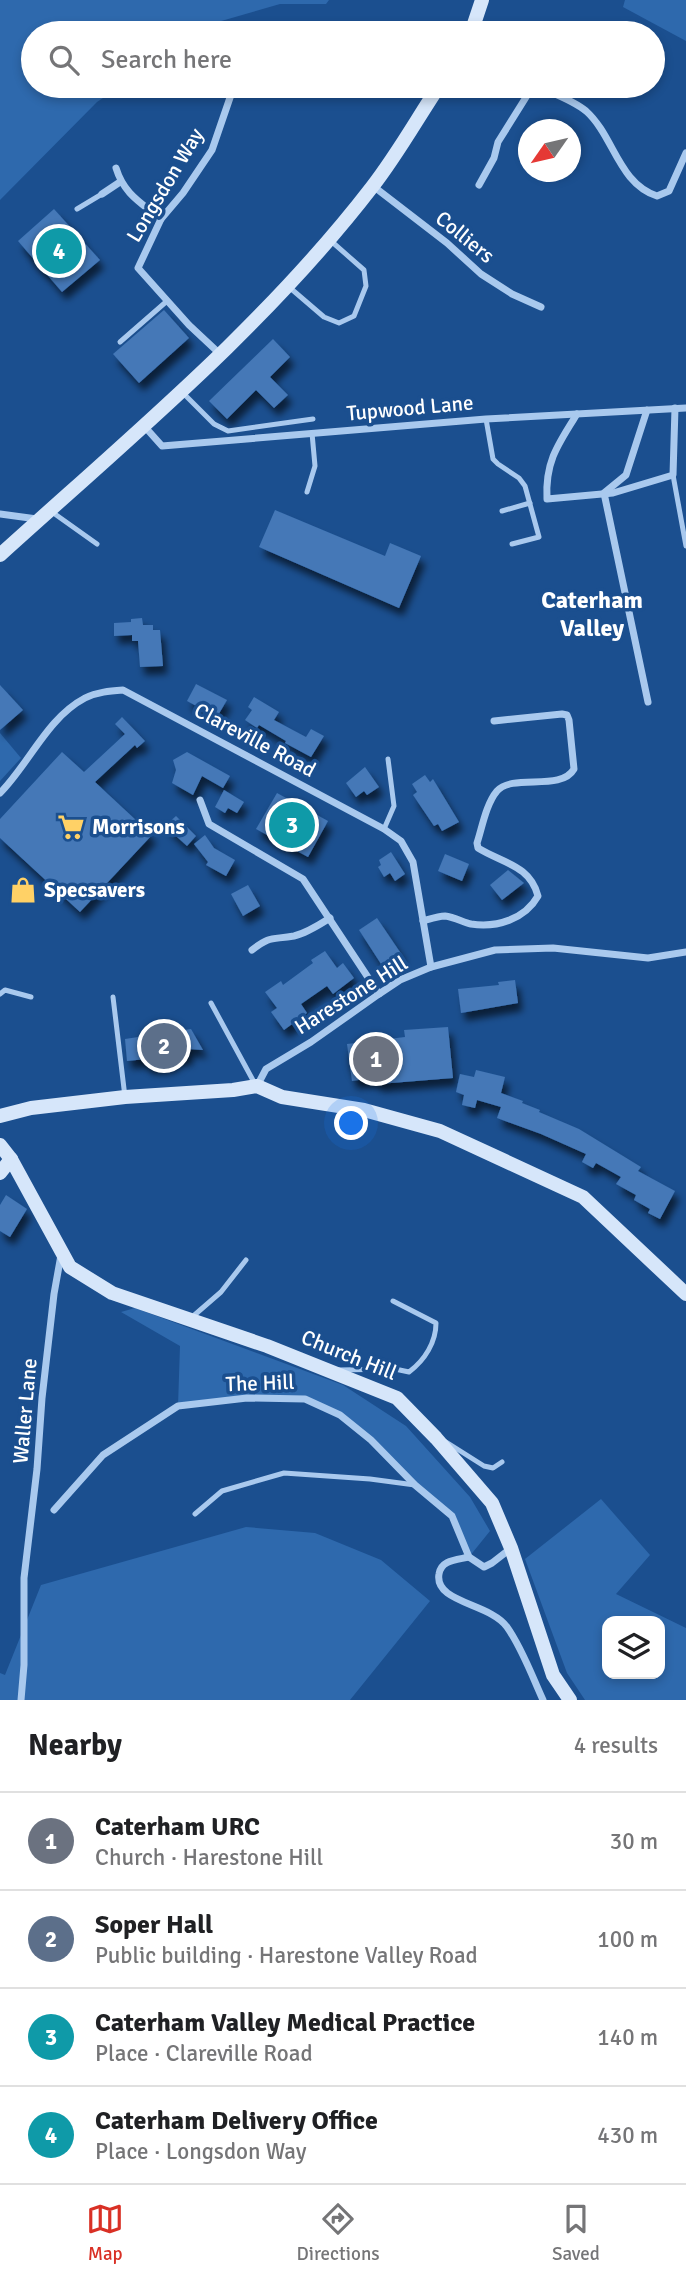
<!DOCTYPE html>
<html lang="en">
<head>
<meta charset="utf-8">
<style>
	body { margin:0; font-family:Signika,sans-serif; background:#f2f2f2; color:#202124 }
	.controls { position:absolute; right:21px; bottom:21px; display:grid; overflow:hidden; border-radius:14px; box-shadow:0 4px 10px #0003 }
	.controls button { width:63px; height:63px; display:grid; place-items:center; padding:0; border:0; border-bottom:2px solid #e0e0e0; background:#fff; color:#202124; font:35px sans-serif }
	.compass { position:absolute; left:518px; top:119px; width:63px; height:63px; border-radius:50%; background:#fff; box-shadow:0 4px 10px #0003; rotate:236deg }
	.you { position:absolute; left:352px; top:1124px; width:24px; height:24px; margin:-18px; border:5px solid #fff; border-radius:50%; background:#1a73e8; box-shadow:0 0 0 10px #1a73e833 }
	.badge { display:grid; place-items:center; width:46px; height:46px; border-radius:50%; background:#d93025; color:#fff; font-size:23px; font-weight:700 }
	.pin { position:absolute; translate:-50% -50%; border:4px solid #fff; box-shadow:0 2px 7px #0006 }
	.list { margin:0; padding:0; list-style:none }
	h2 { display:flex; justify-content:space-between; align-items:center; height:91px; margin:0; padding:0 28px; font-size:30px }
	h2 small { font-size:23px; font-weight:400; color:#757577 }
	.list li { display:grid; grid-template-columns:46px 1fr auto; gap:21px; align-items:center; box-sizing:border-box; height:98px; padding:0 28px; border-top:2px solid #e0e0e0 }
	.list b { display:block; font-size:26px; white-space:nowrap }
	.list p { margin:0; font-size:23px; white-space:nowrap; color:#757577 }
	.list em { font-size:23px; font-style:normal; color:#757577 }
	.icon { flex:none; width:38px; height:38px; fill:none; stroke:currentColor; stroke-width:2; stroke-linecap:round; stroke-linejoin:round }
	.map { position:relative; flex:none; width:686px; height:1700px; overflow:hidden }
	.search { position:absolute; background:#fff; box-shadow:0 4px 10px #0003; left:21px; right:21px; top:21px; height:77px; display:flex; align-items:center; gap:18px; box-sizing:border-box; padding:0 24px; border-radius:38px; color:#757577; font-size:26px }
	.sheet { height:483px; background:#fff }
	nav { display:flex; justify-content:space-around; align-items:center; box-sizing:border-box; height:98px; border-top:2px solid #e0e0e0; background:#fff; font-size:19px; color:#757577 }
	nav a { display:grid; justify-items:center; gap:4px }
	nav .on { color:#d93025 }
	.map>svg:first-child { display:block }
	.green { fill:#2e69ad; fill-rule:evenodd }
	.building { fill:#4478b7; filter:url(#shadow) }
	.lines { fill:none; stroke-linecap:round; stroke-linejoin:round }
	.lane { stroke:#a9c9ee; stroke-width:5 }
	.street { stroke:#a9c9ee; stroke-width:7 }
	.secondary { stroke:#d6e6fa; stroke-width:14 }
	.labels { text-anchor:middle; stroke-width:7; stroke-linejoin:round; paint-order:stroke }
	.street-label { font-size:21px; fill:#fff; stroke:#1b4f8f }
	.poi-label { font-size:21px; font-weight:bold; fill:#fff; stroke:#1b4f8f; text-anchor:start }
	.quarter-label { font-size:24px; font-weight:bold; fill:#fff; stroke:#1b4f8f }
</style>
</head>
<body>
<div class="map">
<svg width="686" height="1700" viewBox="0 0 686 1700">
	<defs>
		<filter id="shadow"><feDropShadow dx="4.5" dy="8" stdDeviation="3.5" flood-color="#0009"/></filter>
	</defs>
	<rect width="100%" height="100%" fill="#1b4f8f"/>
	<!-- green -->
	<g class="green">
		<polygon points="0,0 329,0 326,4 280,4 190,30 187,33 33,33 33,86 121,86 97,102 0,200"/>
		<polygon points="625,0 686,0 686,41 623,7"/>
		<polygon points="0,733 21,758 0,781"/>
		<polygon points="135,1308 343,1385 406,1426 470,1497 490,1531 469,1557 452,1516 340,1415 305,1399 247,1398 178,1406 180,1346 121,1312"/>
		<path d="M 601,1499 L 650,1555 L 616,1594 L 686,1628 L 686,1700 L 585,1700 L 567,1673 L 525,1559 ZM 607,1621 L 660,1621 L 660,1674 L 607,1674 Z"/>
		<polygon points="246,1527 315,1533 381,1560 430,1601 350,1700 0,1700 0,1673 5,1675 41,1585"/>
	</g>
	<!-- building -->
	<g class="building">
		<polygon points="54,209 100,260 62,292 18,241"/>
		<polygon points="164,310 189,338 139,383 113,354"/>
		<polygon points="273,339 290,357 270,377 288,395 274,408 256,390 227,419 209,401"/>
		<polygon points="275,510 385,556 390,543 421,556 399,608 259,547"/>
		<polygon points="142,618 143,625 153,625 153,630 160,630 163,666 140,667 138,641 132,641 132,635 114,636 114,623 131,622 131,619"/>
		<polygon points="196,684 227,700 217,717 187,701"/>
		<polygon points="0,685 23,710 0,730"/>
		<polygon points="254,697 279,712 274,720 306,737 311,729 324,736 311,757 285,743 286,741 259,725 257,728 245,720 252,710 248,707"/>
		<polygon points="122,717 145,741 137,748 135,745 95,782 152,835 80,912 0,838 0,819 62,752 84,772 125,734 115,724"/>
		<polygon points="187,752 230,776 223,788 202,776 193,795 172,783 176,770 173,760"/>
		<polygon points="365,767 379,787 367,795 364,791 356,797 346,783"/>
		<polygon points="425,775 430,782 433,779 459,822 442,831 438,824 434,826 413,795 417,792 412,784"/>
		<polygon points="224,790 244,802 237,813 228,808 225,813 215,807"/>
		<polygon points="277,793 328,821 308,857 256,829"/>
		<polygon points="176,816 196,836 187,846 165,826"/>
		<polygon points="205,835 214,848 235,860 226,876 206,865 208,862 194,844"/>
		<polygon points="391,852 405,874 395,881 390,873 384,877 378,867 381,865 379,860"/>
		<polygon points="445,854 469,864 462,881 438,871"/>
		<polygon points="508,870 524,883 502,900 490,885"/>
		<polygon points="248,885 260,906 243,916 231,894"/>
		<polygon points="377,918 402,955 383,967 359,930"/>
		<polygon points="325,951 337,968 343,963 354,978 333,994 327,986 301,1004 307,1013 284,1030 271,1012 277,1008 265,992 281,981 283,985 313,963 311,960"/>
		<polygon points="515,980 518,1003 461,1013 458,989 499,985 498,982"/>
		<polygon points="448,1027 453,1078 379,1084 372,1078 352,1081 347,1044 405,1037 404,1030"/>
		<polygon points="191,1029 203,1050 188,1049 189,1057 173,1058 172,1062 147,1065 146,1059 127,1061 125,1039"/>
		<polygon points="476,1070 505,1077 501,1093 523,1101 522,1103 540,1110 539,1112 579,1129 641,1167 638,1171 675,1191 660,1219 648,1213 650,1209 634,1200 636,1195 616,1184 621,1177 596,1163 593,1168 582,1162 586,1154 541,1134 497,1118 501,1107 477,1100 475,1108 462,1105 464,1095 456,1092 460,1074 474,1077"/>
		<polygon points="6,1195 27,1209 10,1237 0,1231 0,1205"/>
	</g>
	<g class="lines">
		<!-- lane -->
		<g class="lane">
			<polyline points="77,209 102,194"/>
			<polyline points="289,287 324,317 339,323 354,316 366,286 364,270 331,241"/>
			<polyline points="120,342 167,301"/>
			<polyline points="182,392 214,424 228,431 313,419"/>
			<polyline points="486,419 493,459 498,464 519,478 525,486 539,537 512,544"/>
			<polyline points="673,475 686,546"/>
			<polyline points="307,492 315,466 312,433"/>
			<polyline points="502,511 530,503"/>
			<polyline points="52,512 97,544"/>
			<polyline points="384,829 394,806 388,759"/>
			<polyline points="0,994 5,990 31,997"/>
			<polyline points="113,997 125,1097"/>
			<polyline points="211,1003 255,1084"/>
			<polyline points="191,1318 221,1292 246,1260"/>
			<path d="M 338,1370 L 395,1369 L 409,1372 C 425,1360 436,1342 436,1323 L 393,1301"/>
			<polyline points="446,1442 484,1466 493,1468 502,1462"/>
			<polyline points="195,1514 222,1491 284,1473 370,1479 415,1485"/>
		</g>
		<!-- street -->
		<g class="street">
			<path d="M 537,86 C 552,93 573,100 586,111 C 614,136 618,183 657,196 L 669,191 L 686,153"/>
			<path d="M 116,168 C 124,194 140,202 161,219"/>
			<polyline points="479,185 494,158 498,142 533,86"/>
			<polyline points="373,186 447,243 481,274 512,294 541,307"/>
			<polyline points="102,194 120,182"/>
			<polyline points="220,354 189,325 138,268 161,219 183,193 212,150 234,86"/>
			<polyline points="647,410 626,475 604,493 648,702"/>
			<path d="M 577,414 C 558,444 545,462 547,499 L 613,493 L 673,475 L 675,408"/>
			<polyline points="145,427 162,446 486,419 686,408"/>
			<polyline points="0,514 37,519"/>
			<path d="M 0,793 C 29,764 47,718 85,698 C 97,692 110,691 123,690 L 384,829 L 401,841 L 413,862 L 431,967"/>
			<polyline points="200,800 209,824 303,879 379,994"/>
			<path d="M 423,921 C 430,919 438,916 445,916 C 454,917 463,922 471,924 C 497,928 525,919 538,896 C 530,865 502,863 478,848 L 477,843 C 482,828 486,804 497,791 C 513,773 561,792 574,769 L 569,720 L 567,715 L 562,714 L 494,721"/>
			<path d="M 252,950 C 271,935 272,940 294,936 C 307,933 319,925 330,918"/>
			<polyline points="257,1086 266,1069 311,1042 379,994 400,980 431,967 495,950 553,948 648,958 686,952"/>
			<polyline points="54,1510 103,1455 178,1406 247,1398 305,1399 340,1415 371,1440 415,1485 452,1516 469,1557 484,1567 492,1563 510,1549"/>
			<path d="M 469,1557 C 456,1560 441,1560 439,1574 C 434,1603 490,1603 507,1627 C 522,1648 532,1676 543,1700"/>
			<polyline points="21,1700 24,1665 24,1578 37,1469 42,1398 54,1294 61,1255"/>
		</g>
		<!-- secondary -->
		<g class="secondary">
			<polyline points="471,33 482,0"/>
			<path d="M 0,555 C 129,438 265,326 372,187 C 397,155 417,119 439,86"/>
			<polyline points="0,1116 31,1108 125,1097 233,1090 257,1086 282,1097 364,1110 440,1131 583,1197 686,1294"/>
			<polyline points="0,1145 11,1159 70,1267 112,1293 267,1346 397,1398 436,1438 492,1503 511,1548 553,1675 570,1700"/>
			<polyline points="0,1173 11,1159"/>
		</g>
	</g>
	<!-- icons -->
	<defs>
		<g id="supermarket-bare" transform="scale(2.1)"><path d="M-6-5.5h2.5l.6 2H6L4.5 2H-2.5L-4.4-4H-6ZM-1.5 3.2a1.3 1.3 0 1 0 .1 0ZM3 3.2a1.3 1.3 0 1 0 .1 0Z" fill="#ffd166" stroke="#1b4f8f" stroke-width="2.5" paint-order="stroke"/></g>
		<g id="shop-bare" transform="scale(2.1)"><path d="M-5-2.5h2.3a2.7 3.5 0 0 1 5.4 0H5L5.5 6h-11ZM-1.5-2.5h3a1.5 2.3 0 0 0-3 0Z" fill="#ffd166" stroke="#1b4f8f" stroke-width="2.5" paint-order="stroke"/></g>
	</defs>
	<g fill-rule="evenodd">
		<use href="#supermarket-bare" x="71" y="827"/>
		<use href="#shop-bare" x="23" y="890"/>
	</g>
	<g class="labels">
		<!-- street labels -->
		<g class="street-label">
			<text transform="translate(165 185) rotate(-59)" y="7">Longsdon Way</text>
			<text transform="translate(465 237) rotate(39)" y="7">Colliers</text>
			<text transform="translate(410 408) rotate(-5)" y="7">Tupwood Lane</text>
			<text transform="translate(255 740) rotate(28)" y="7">Clareville Road</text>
			<text transform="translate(351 995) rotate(-32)" y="7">Harestone Hill</text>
			<text transform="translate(349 1355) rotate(22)" y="7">Church Hill</text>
			<text transform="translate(260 1383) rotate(-2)" y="7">The Hill</text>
			<text transform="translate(25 1411) rotate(-85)" y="7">Waller Lane</text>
		</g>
		<!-- poi labels -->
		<g class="poi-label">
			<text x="92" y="834">Morrisons</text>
			<text x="44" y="897">Specsavers</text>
		</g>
		<!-- quarter labels -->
		<g class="quarter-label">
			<text x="592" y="608">Caterham<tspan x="592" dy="28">Valley</tspan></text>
		</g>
	</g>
</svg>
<div class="controls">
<button><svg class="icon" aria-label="layers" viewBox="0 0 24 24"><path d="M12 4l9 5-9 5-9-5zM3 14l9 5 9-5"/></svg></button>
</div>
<svg class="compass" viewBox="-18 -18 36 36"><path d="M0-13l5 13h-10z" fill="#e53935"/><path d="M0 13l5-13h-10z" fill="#757577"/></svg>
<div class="you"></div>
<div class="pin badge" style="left:376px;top:1059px;background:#6b7280">1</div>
<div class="pin badge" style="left:164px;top:1046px;background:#5c6f8a">2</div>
<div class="pin badge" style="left:292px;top:825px;background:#0f9aa8">3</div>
<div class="pin badge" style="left:59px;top:251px;background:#0f9aa8">4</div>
<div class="search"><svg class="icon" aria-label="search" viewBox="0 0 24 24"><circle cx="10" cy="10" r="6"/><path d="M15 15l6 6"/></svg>Search here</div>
</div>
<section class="sheet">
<h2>Nearby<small>4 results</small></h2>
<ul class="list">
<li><span class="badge" style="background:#6b7280">1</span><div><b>Caterham URC</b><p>Church · Harestone Hill</p></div><em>30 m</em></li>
<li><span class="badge" style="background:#5c6f8a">2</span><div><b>Soper Hall</b><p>Public building · Harestone Valley Road</p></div><em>100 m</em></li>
<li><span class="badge" style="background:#0f9aa8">3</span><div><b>Caterham Valley Medical Practice</b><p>Place · Clareville Road</p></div><em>140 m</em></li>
<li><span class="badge" style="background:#0f9aa8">4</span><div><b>Caterham Delivery Office</b><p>Place · Longsdon Way</p></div><em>430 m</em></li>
</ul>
</section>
<nav>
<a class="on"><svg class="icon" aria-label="map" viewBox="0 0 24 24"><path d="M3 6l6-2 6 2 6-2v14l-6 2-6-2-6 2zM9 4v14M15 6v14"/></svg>Map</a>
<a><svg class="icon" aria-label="directions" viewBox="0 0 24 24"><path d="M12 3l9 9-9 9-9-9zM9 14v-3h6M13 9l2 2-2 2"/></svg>Directions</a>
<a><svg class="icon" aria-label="saved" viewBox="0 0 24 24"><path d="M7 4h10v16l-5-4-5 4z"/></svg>Saved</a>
</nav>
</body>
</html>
